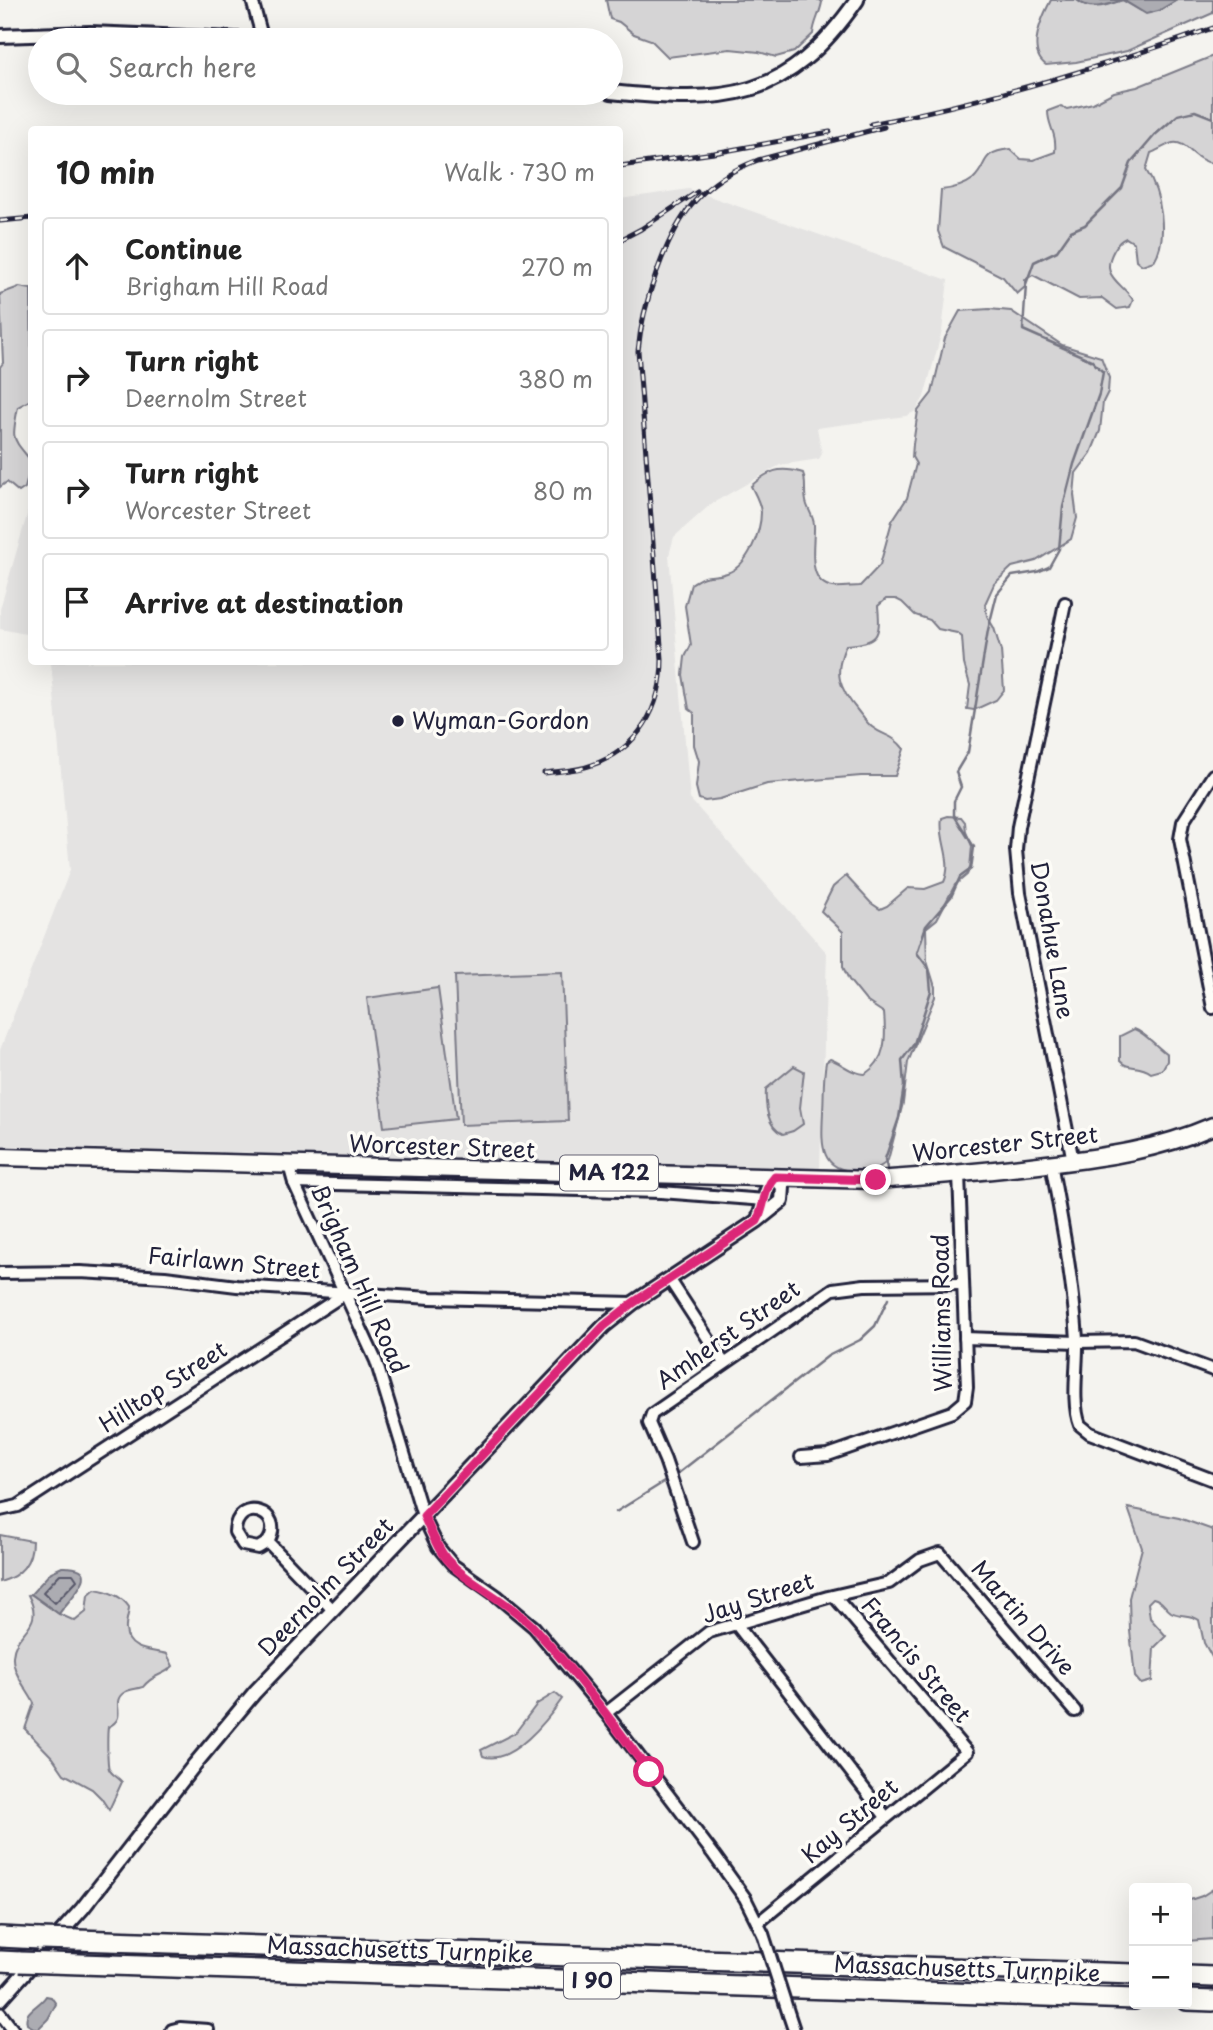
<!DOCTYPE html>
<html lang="en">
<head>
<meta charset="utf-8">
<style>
	body { margin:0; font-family:"Playpen Sans",sans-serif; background:#f2f2f2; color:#222 }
	.controls { position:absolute; right:21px; bottom:21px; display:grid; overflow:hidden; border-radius:7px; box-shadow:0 7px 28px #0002 }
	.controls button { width:63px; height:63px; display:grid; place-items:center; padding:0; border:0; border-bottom:2px solid #e0e0e0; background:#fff; color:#222; font:35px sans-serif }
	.stop { position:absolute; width:21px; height:21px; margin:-16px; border:5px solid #db2777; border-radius:50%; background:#fff }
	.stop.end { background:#db2777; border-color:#fff; box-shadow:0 2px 7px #0008 }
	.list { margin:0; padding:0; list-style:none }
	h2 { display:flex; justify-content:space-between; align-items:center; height:91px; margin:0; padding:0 28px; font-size:30px }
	h2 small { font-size:23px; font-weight:400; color:#767676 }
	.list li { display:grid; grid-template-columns:46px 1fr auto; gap:21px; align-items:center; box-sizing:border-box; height:98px; margin:0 14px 14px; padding:0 14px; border:2px solid #e0e0e0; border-radius:7px }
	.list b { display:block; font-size:26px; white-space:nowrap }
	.list p { margin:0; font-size:23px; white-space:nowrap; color:#767676 }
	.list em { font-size:23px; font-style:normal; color:#767676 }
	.icon { flex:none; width:38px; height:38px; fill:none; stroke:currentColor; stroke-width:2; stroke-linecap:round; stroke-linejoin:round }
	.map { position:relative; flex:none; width:1213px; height:2030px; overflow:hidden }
	.search { position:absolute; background:#fff; box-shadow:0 7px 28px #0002; left:28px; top:28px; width:595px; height:77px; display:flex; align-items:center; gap:18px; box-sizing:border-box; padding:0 24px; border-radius:38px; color:#767676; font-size:26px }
	.panel { position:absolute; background:#fff; box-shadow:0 7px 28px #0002; left:28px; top:126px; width:595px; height:539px; border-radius:7px }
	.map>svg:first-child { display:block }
	.built { fill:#e4e3e2 }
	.green { fill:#d5d4d5; stroke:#7c7b88; stroke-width:2 }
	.water { fill:#acacb2; stroke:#757582; stroke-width:2 }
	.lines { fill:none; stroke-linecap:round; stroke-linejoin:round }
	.shore { stroke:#59596b; stroke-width:2 }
	.stream { stroke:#757582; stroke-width:2.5 }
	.minor-casing { stroke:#22223b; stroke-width:16 }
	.tertiary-casing { stroke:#22223b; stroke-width:18 }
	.primary-casing { stroke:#22223b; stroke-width:21 }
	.motorway-casing { stroke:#22223b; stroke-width:24 }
	.minor { stroke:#fdfcf7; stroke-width:10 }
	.tertiary { stroke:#fdfcf7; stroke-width:12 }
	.primary { stroke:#fdfcf7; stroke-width:16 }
	.motorway { stroke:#fdfcf7; stroke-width:19 }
	.rail-casing { stroke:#22223b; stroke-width:5 }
	.rail { stroke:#fdfcf7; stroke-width:2.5; stroke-dasharray:8; stroke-linecap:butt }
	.minor-bridge-casing { stroke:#22223b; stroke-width:16; stroke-linecap:butt }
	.motorway-bridge-casing { stroke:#22223b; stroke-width:24; stroke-linecap:butt }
	.minor-bridge { stroke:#fdfcf7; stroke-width:10 }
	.motorway-bridge { stroke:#fdfcf7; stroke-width:19 }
	.route { stroke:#db2777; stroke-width:9 }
	.poi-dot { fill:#22223b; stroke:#fdfcf7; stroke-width:2.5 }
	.labels { text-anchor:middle; stroke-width:7; stroke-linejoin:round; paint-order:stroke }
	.shield { fill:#fdfcf7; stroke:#646373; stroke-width:2 }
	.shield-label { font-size:21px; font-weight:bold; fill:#22223b }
	.poi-label { font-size:23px; fill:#22223b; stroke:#fdfcf7; text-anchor:start }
	.street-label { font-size:23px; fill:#22223b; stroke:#fdfcf7 }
</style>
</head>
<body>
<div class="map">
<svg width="1213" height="2030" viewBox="0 0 1213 2030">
	<rect width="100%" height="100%" fill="#f4f3ef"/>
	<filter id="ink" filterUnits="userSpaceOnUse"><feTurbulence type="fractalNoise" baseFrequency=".0143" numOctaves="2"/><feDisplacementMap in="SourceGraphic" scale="14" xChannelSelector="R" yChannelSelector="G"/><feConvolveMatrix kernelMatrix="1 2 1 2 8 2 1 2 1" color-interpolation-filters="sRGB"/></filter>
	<g filter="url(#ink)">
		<!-- built -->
		<g class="built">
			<polygon points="689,189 948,280 942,331 924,397 916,411 906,416 817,428 822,454 819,459 780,465 711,504 674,537 669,555 690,799 827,953 820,1168 0,1146 0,1050 70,870 51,662 620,662 620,199"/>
			<polygon points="31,501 31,635 0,629 0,609"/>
		</g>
		<!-- green -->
		<g class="green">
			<path d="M 606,0 L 820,0 L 822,2 C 820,14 814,22 813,34 L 794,52 L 776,57 L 759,52 L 730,49 L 668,57 L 651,40 L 634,34 L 619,22 L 610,19 Z"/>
			<path d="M 1051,0 L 1077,0 C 1090,11 1107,5 1122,0 L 1141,11 L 1158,11 L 1177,0 L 1213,0 L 1213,13 L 1127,51 L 1076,62 L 1046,65 C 1026,51 1042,17 1051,0 Z"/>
			<path d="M 1213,56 L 1213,163 C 1195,162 1186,140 1173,143 C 1166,145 1158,150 1151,153 L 1146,170 C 1161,193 1169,237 1154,261 L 1142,265 L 1136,260 L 1134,243 L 1126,238 C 1119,241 1118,244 1114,250 C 1099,277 1121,281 1133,300 L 1130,307 L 1117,309 L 1102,298 L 1079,299 L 1033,275 L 1025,280 L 1025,287 L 1017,294 L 1003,277 L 944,247 L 938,231 L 941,190 C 951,189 964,186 973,179 C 990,163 978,153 1010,149 L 1021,159 L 1033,160 L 1055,152 C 1057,132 1048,127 1048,111 L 1061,106 L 1067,109 L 1093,103 L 1114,92 L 1137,87 Z"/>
			<path d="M 19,287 L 31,289 L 32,399 L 18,407 C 11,441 12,437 32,462 L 25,488 L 19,492 L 7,482 L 0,487 L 0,367 L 3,363 L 0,294 Z"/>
			<path d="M 989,309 L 1011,311 L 1062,345 L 1101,357 L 1109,378 L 1108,392 L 1103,402 L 1100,431 L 1091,453 L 1076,473 L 1074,495 L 1077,518 L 1071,539 L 1036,561 L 1012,567 L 994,584 L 985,604 L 987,616 L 994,628 L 1001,651 L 1004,690 L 996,700 L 974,710 L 967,709 L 970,685 L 964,664 L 962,637 L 957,633 L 938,629 L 930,620 L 915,615 L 902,602 L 896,599 L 886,599 L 878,606 C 881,637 878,643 846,645 C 833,673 839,688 858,711 C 862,716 867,723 872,727 C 885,737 891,733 904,749 L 895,776 L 861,776 L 767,784 L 720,799 L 705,801 L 699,799 L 696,787 L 699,761 L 694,745 L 694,713 L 689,709 L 683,675 L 685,657 L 691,645 L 685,606 L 691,584 C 710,571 711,579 727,573 C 748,566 761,532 761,512 C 760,502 755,494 751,486 C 769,470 779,466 803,473 C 807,483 803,494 807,505 C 809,511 814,518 814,525 C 815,543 805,583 833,587 C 841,588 852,586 860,586 L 880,565 L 892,521 L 907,498 L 916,464 L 912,457 L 913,444 L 918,411 L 932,393 L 945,338 L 960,311 Z"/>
			<path d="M 948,816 L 961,817 L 965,822 L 966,832 L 972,846 L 970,868 L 967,875 L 955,885 L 937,919 L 926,928 L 927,961 L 935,987 L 935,997 L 908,1062 L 903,1103 L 888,1160 C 881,1169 869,1171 858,1171 C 817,1172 822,1140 823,1111 C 824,1095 823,1078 826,1062 L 830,1059 C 842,1063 852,1074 865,1074 C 887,1060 886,1036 884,1013 L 866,1001 L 849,980 L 843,967 L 843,932 L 821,911 L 833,887 L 846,876 L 871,903 L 880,909 L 887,906 L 908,888 L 925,889 L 944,882 C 954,860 938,840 942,818 Z"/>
			<polygon points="562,972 568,1121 461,1125 455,976"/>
			<polygon points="438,988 456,1119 384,1127 367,998"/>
			<path d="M 1134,1029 C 1146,1033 1156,1047 1167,1054 L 1167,1061 L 1162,1070 L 1151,1073 C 1139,1064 1128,1070 1120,1061 L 1120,1036 Z"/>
			<path d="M 794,1066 L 804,1071 L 800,1108 L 803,1124 L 793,1131 L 783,1134 C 767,1128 765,1104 766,1089 Z"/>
			<path d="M 1128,1508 L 1179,1518 L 1213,1530 L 1213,1659 L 1204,1643 L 1199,1620 C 1191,1614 1180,1617 1171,1612 C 1164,1607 1163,1600 1153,1598 L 1148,1603 L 1150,1618 L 1166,1636 L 1154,1648 L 1152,1681 L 1141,1684 L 1135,1677 L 1130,1631 L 1129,1598 L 1142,1548 Z"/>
			<path d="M 0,1535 L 32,1541 C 32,1563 21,1576 0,1582 Z"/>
			<path d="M 95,1589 C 108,1591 121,1595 129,1607 C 129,1614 125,1622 126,1630 C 128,1652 152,1650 167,1654 L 173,1666 C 162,1677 154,1673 143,1687 C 138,1689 130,1689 125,1692 C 108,1702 130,1717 108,1727 C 107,1733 107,1765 109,1769 C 112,1775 118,1777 122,1782 L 109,1810 L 101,1798 L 92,1789 L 64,1774 L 53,1758 L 25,1729 L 34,1703 C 27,1689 12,1673 13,1656 C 15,1629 46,1628 28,1595 L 31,1594 L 59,1614 L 75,1621 L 86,1612 L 88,1595 Z"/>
			<path d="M 555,1693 L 562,1699 C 549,1718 511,1767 483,1756 L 481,1750 L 515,1733 L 537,1704 Z"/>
			<polygon points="1213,1889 1213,1939 1187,1941 1187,1901 1202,1896"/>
		</g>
		<!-- water -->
		<g class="water">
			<path d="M 1077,0 L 1177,0 L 1158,11 L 1146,14 L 1123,0 C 1107,5 1091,12 1077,0 Z"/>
			<path d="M 62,1567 C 108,1566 69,1598 59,1614 L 31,1594 L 51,1572 Z"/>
			<path d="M 46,1996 L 51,1997 L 56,2004 L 48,2019 L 37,2030 L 27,2024 C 23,2010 39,2007 46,1996 Z"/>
		</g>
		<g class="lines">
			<!-- shore -->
			<polygon class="shore" points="60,1574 73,1574 77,1580 55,1603 43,1592"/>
			<!-- stream -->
			<g class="stream">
				<polyline points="887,1168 885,1159 899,1118 904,1086 902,1060 914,1044 931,991 929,969 917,953 926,926 951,897 960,877 971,869 974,847 954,815 954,801 961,787 956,772 968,752 988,630 997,594 1012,576 1037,572 1049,567 1059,549 1063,507 1074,464 1099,394 1103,372 1091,360 1023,330 1026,284 1034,262 1057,251 1071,231 1085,225 1122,188 1131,163 1155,135 1178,115 1195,111 1213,118"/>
				<polyline points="676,1475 828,1356 860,1340 875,1326 888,1299"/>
				<polyline points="616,1512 664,1482"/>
			</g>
			<!-- minor casing -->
			<g class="minor-casing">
				<g id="minor">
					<polyline points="252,0 263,40"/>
					<polyline points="1065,603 1018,827 1016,850 1020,893 1073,1161"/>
					<polyline points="1213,775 1183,822 1180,839 1213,1008"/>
					<path d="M 1051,1163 C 1062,1222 1073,1280 1077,1339 C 1078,1365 1071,1402 1080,1425 L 1090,1433 L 1213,1480"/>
					<polyline points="289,1165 294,1183 376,1361 423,1516 438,1547 453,1565 497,1596 534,1627 606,1713 714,1855 745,1898 763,1934"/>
					<polyline points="294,1183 661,1192 765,1200"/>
					<polyline points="0,1273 80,1272 165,1277 237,1286 431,1298 633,1303"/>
					<polyline points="670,1280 724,1363"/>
					<polyline points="965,1338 1077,1342 1134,1341 1213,1370"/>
					<polyline points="801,1457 828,1455 952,1412 965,1401 967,1387 959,1174"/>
					<polyline points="0,1510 18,1506 346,1293"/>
					<path d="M 268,1542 L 258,1548 L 243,1545 L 235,1532 C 236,1496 287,1510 268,1542 L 333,1610"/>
					<polyline points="693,1542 665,1460 649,1423 652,1414 833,1289 864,1285 963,1284"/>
					<polyline points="736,1624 886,1817"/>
					<polyline points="606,1713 709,1632 828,1597 889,1583 920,1560 940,1553 1075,1711"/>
					<polyline points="759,1922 967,1752 834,1596"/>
					<polyline points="0,2013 13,2030"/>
					<polyline points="789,2015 794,2030"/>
					<polyline points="172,2030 180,2028 208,2030"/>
				</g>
			</g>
			<!-- tertiary casing -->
			<g class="tertiary-casing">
				<g id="tertiary">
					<polyline points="0,36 90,33 259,40"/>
					<path d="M 611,92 C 726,104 786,102 857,0"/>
					<path d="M 0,2000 L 82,1909 L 195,1764 L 255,1692 L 604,1326 L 633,1303 L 757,1221 L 782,1201 L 783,1187 L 775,1177 C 763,1189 765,1206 757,1221"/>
				</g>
			</g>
			<!-- primary casing -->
			<g class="primary-casing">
				<path id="primary" d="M 0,1157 L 876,1180 C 933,1176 990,1171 1047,1164 C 1106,1157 1157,1150 1213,1126"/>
			</g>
			<!-- motorway casing -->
			<g class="motorway-casing">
				<g id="motorway">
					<polyline points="0,1937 40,1939"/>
					<polyline points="76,1940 1134,1974"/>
					<polyline points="0,1961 20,1962"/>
					<polyline points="50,1963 1134,1999"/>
					<polyline points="1187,1976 1213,1977"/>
					<polyline points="1187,2000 1213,2001"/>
				</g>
			</g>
			<!-- minor -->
			<use href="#minor" class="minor"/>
			<!-- tertiary -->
			<use href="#tertiary" class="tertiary"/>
			<!-- primary -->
			<use href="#primary" class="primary"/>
			<!-- motorway -->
			<use href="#motorway" class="motorway"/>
			<!-- rail casing -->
			<g class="rail-casing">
				<g id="rail">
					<path d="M 871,124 C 987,101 1102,67 1213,28"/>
					<polyline points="620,166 714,153 830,132"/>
					<polyline points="0,221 32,218"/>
					<polyline points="620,240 641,229 697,192"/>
					<path d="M 544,773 C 560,771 577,771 592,765 C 639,749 662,707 662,659 L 638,351 C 642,306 665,235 695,201 C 713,181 734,169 758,160 L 884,127"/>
				</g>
			</g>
			<!-- rail -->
			<use href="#rail" class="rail"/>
			<!-- minor-bridge casing -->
			<g class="minor-bridge-casing">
				<polyline id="minor-bridge" points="763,1934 789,2015"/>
			</g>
			<!-- motorway-bridge casing -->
			<g class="motorway-bridge-casing">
				<g id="motorway-bridge">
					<polyline points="40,1939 76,1940"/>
					<polyline points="20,1962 50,1963"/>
				</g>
			</g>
			<!-- minor-bridge -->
			<use href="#minor-bridge" class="minor-bridge"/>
			<!-- motorway-bridge -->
			<use href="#motorway-bridge" class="motorway-bridge"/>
		</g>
	</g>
	<g class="lines" filter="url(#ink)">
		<!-- route -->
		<path class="route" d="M 649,1772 C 613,1723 576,1673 535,1629 C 509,1601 469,1585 446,1559 C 436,1546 431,1531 424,1516 L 604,1326 L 633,1303 L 757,1221 C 765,1206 763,1189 775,1177 L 876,1180"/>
	</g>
	<!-- markers -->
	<circle class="poi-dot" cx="398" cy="721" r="7"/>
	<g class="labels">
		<!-- shield labels -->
		<g class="shield">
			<rect x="560" y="1155.5" width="98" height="35" rx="5"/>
			<rect x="564" y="1963.5" width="56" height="35" rx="5"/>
		</g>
		<g class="shield-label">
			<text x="609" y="1180">MA 122</text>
			<text x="592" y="1988">I 90</text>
		</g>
		<!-- poi labels -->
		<g class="poi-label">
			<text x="412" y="729">Wyman-Gordon</text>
		</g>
		<!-- street labels -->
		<g class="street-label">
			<text transform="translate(1052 940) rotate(80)" y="8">Donahue Lane</text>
			<text transform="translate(1005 1144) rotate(-6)" y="8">Worcester Street</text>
			<text transform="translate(442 1147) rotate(2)" y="8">Worcester Street</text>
			<text transform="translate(234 1263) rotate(5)" y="8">Fairlawn Street</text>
			<text transform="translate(359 1279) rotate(66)" y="8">Brigham Hill Road</text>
			<text transform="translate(942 1313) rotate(-91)" y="8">Williams Road</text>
			<text transform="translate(728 1335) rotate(-35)" y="8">Amherst Street</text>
			<text transform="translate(163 1387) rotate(-33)" y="8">Hilltop Street</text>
			<text transform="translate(326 1587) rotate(-46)" y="8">Deernolm Street</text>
			<text transform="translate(758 1598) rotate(-18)" y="8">Jay Street</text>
			<text transform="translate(1023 1618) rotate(49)" y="8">Martin Drive</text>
			<text transform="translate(916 1660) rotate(50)" y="8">Francis Street</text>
			<text transform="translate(850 1821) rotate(-40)" y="8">Kay Street</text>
			<text transform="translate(400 1950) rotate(2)" y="8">Massachusetts Turnpike</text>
			<text transform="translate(967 1969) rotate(2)" y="8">Massachusetts Turnpike</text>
		</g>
	</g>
</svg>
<div class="controls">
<button>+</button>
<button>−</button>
</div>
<div class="stop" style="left:649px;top:1772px"></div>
<div class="stop end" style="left:876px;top:1180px"></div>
<div class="search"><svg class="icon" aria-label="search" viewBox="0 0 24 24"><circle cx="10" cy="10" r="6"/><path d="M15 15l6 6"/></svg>Search here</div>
<section class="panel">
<h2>10 min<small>Walk · 730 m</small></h2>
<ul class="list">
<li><svg class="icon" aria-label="ahead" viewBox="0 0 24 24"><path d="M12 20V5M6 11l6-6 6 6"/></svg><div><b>Continue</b><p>Brigham Hill Road</p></div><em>270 m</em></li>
<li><svg class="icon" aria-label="right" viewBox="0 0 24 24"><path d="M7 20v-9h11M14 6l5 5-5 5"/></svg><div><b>Turn right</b><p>Deernolm Street</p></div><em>380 m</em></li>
<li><svg class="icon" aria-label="right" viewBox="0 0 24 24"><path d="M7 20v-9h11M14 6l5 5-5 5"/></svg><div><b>Turn right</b><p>Worcester Street</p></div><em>80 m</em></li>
<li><svg class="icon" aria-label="arrive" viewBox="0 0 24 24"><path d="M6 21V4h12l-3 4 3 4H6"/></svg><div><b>Arrive at destination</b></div></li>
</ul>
</section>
</div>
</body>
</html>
